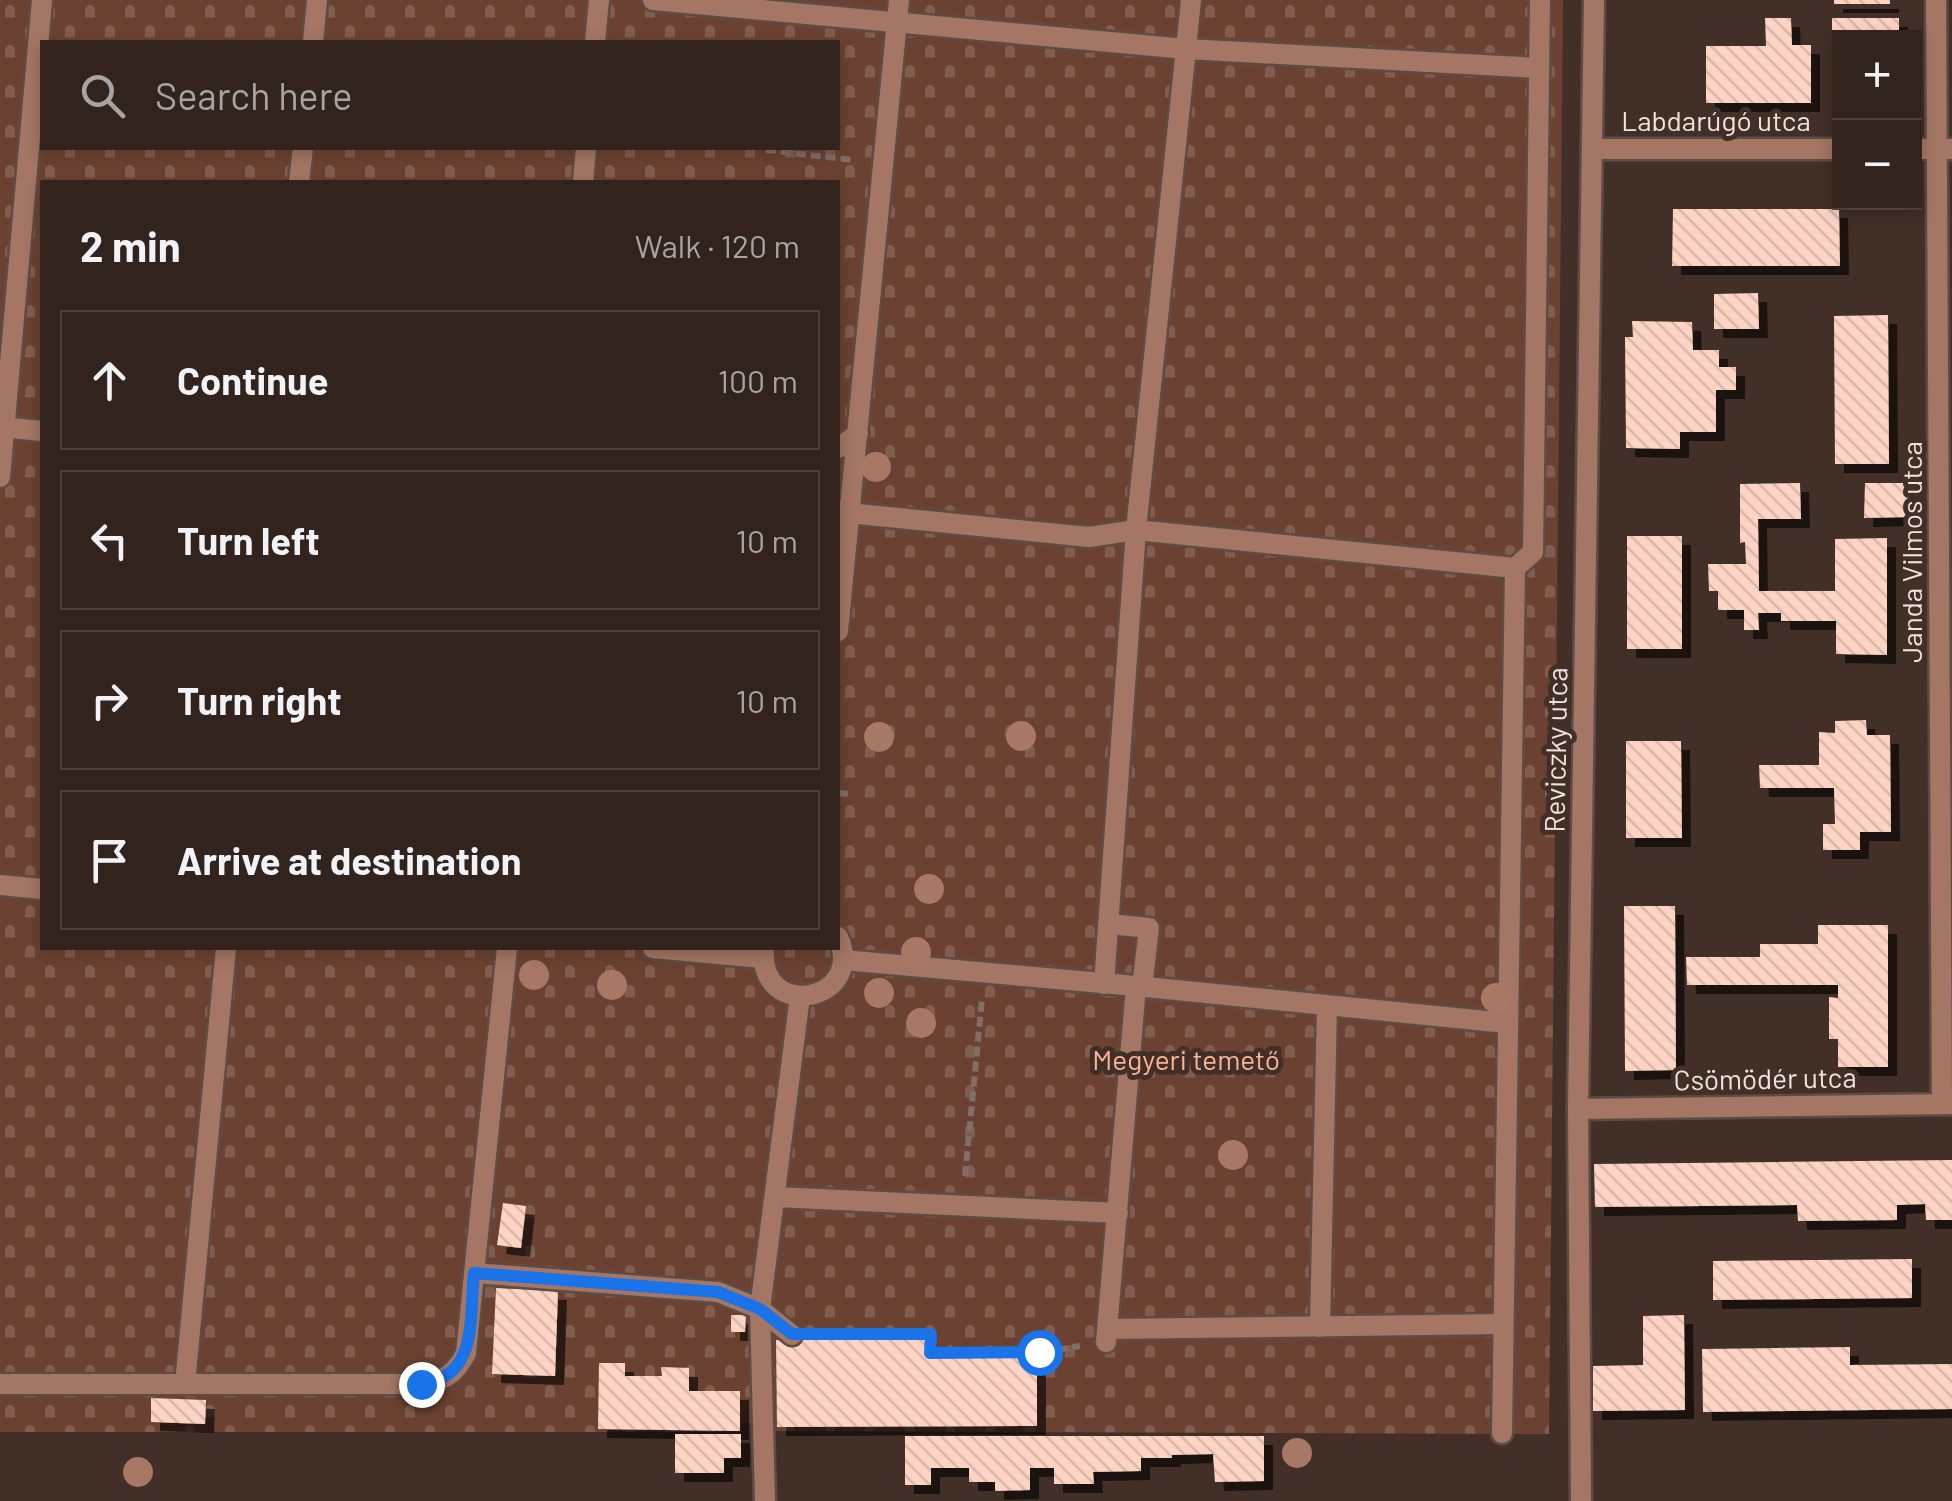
<!DOCTYPE html>
<html lang="en">
<head>
<meta charset="utf-8">
<style>
	body { margin:0; font-family:Barlow,sans-serif; background:#3d2f2a; color:#f1f3f6 }
	.controls { position:absolute; right:30px; top:30px; display:grid; overflow:hidden; border-radius:0px; box-shadow:0 5px 15px #0003 }
	.controls button { width:90px; height:90px; display:grid; place-items:center; padding:0; border:0; border-bottom:2px solid #4d403b; background:#32231d; color:#f1f3f6; font:50px sans-serif }
	.stop { position:absolute; width:30px; height:30px; margin:-22px; border:8px solid #1a73e8; border-radius:50%; background:#fff }
	.stop.end { background:#1a73e8; border-color:#fff; box-shadow:0 2px 10px #0008 }
	.list { margin:0; padding:0; list-style:none }
	h2 { display:flex; justify-content:space-between; align-items:center; height:130px; margin:0; padding:0 40px; font-size:42px }
	h2 small { font-size:32px; font-weight:400; color:#a8a4a4 }
	.list li { display:grid; grid-template-columns:65px 1fr auto; gap:30px; align-items:center; box-sizing:border-box; height:140px; margin:0 20px 20px; padding:0 20px; border:2px solid #4d403b; border-radius:0px }
	.list b { display:block; font-size:38px; white-space:nowrap }
	.list em { font-size:32px; font-style:normal; color:#a8a4a4 }
	.icon { flex:none; width:55px; height:55px; fill:none; stroke:currentColor; stroke-width:2; stroke-linecap:round; stroke-linejoin:round }
	.map { position:relative; flex:none; width:1952px; height:1501px; overflow:hidden }
	.search { position:absolute; background:#32231d; box-shadow:0 5px 15px #0003; left:40px; top:40px; width:800px; height:110px; display:flex; align-items:center; gap:25px; box-sizing:border-box; padding:0 35px; border-radius:0px; color:#a8a4a4; font-size:38px }
	.panel { position:absolute; background:#32231d; box-shadow:0 5px 15px #0003; left:40px; top:180px; width:800px; height:770px; border-radius:0px }
	.map>svg:first-child { display:block }
	.cemetery { fill:url(#cemetery-stones); fill-rule:evenodd }
	.building { fill:url(#building-back-hatch); filter:url(#shadow) }
	.lines { fill:none; stroke-linecap:round; stroke-linejoin:round }
	.lane-casing { stroke:#5e4c44; stroke-width:25 }
	.street-casing { stroke:#5e4c44; stroke-width:25 }
	.path { stroke:#806f69; stroke-width:6; stroke-dasharray:10 5; stroke-linecap:butt }
	.lane { stroke:#a47663; stroke-width:20 }
	.street { stroke:#a47663; stroke-width:20 }
	.tree { fill:#a87865 }
	.route { stroke:#1a73e8; stroke-width:12 }
	.labels { text-anchor:middle; stroke-width:10; stroke-linejoin:round; paint-order:stroke }
	.street-label { font-size:28px; fill:#f0e3de; stroke:#422f27 }
	.park-label { font-size:28px; fill:#fbb497; stroke:#422f27 }
</style>
</head>
<body>
<div class="map">
<svg width="1952" height="1501" viewBox="0 0 1952 1501">
	<defs>
		<pattern id="cemetery-stones" width="16" height="16" patternUnits="userSpaceOnUse" patternTransform="scale(2.5)"><rect width="16" height="16" fill="#6b4231"/><path d="M2 7V4a2 2 0 0 1 4 0v3zM10 15v-3a2 2 0 0 1 4 0v3z" fill="#805d4e"/></pattern>
		<pattern id="building-back-hatch" width="6" height="6" patternUnits="userSpaceOnUse" patternTransform="scale(2.5)"><rect width="6" height="6" fill="#fdd4c3"/><path d="M-1 5l2 2M0 0l6 6M5-1l2 2" fill="none" stroke="#d9b7a9"/></pattern>
		<filter id="shadow"><feDropShadow dx="9" dy="9" stdDeviation="0" flood-color="#0009"/></filter>
	</defs>
	<rect width="100%" height="100%" fill="#422f27"/>
	<!-- cemetery -->
	<path class="cemetery" d="M 0,0 L 1563,0 L 1549,1434 L 775,1431 L 773,1422 L 742,1423 L 742,1432 L 0,1432 ZM 42,42 L 838,42 L 838,148 L 42,148 ZM 42,182 L 838,182 L 838,948 L 42,948 Z"/>
	<!-- building -->
	<g class="building">
		<rect x="1834" y="0" width="56" height="4"/>
		<polygon points="1765,18 1791,18 1792,45 1811,45 1811,103 1706,103 1706,46 1766,46"/>
		<polygon points="1832,18 1899,18 1899,38 1840,38 1840,53 1832,53"/>
		<polygon points="1673,209 1839,209 1840,266 1672,266"/>
		<polygon points="1758,293 1759,329 1714,329 1714,294"/>
		<polygon points="1888,315 1889,464 1835,464 1834,316"/>
		<polygon points="1632,321 1692,322 1693,350 1719,350 1719,367 1736,367 1736,390 1716,390 1716,432 1680,432 1680,449 1626,448 1625,337 1633,337"/>
		<polygon points="1800,483 1801,519 1758,519 1759,591 1835,591 1835,539 1887,538 1887,655 1836,654 1836,621 1781,621 1781,613 1758,613 1759,630 1744,630 1744,610 1718,610 1718,591 1709,591 1708,564 1746,564 1745,542 1740,543 1740,484"/>
		<polygon points="1865,483 1909,483 1909,517 1864,518"/>
		<rect x="1627" y="536" width="55" height="113"/>
		<polygon points="1866,720 1867,735 1890,735 1891,832 1860,832 1860,850 1823,850 1823,824 1835,824 1834,788 1760,788 1759,765 1819,765 1819,732 1835,733 1835,721"/>
		<polygon points="1626,741 1681,741 1682,838 1626,838"/>
		<polygon points="1624,906 1675,906 1676,1070 1625,1071"/>
		<polygon points="1818,925 1888,925 1888,1067 1838,1067 1838,1039 1829,1039 1829,997 1838,998 1838,985 1687,985 1686,957 1760,957 1760,944 1818,944"/>
		<polygon points="1952,1160 1952,1220 1926,1220 1925,1204 1897,1205 1897,1220 1798,1221 1797,1205 1595,1207 1594,1164"/>
		<polygon points="503,1203 526,1206 521,1248 497,1245"/>
		<polygon points="1912,1259 1912,1298 1713,1300 1713,1261"/>
		<polygon points="496,1288 558,1291 555,1376 492,1374"/>
		<polygon points="731,1315 746,1315 745,1332 731,1332"/>
		<polygon points="1684,1315 1685,1410 1593,1411 1593,1366 1643,1365 1643,1316"/>
		<polygon points="926,1339 926,1357 1037,1356 1037,1426 777,1427 776,1340"/>
		<polygon points="1850,1347 1850,1365 1952,1364 1952,1409 1703,1412 1702,1349"/>
		<polygon points="599,1363 625,1363 625,1376 662,1376 661,1367 689,1368 689,1391 740,1391 740,1431 598,1429"/>
		<polygon points="151,1398 206,1400 205,1424 151,1422"/>
		<polygon points="675,1434 741,1434 741,1458 724,1458 724,1473 675,1473"/>
		<polygon points="905,1436 1264,1436 1264,1481 1215,1482 1213,1454 1172,1455 1172,1458 1141,1458 1141,1471 1093,1472 1094,1484 1054,1484 1054,1468 1030,1468 1030,1490 995,1491 995,1482 969,1482 969,1468 931,1468 931,1485 905,1485"/>
	</g>
	<g class="lines">
		<!-- lane casing -->
		<g class="lane-casing">
			<g id="lane">
				<polyline points="653,0 1186,49 1539,68"/>
				<polyline points="313,42 317,0"/>
				<polyline points="595,42 599,0"/>
				<polyline points="299,182 303,148"/>
				<polyline points="583,182 586,148"/>
				<polyline points="0,427 42,431"/>
				<polyline points="838,448 858,434"/>
				<polyline points="0,477 42,0"/>
				<polyline points="838,512 1089,537 1136,530 1515,568 1533,552 1540,0"/>
				<polyline points="838,631 899,0"/>
				<polyline points="0,885 42,889"/>
				<polyline points="1109,924 1149,928 1142,987"/>
				<polyline points="653,948 763,958"/>
				<path d="M 764,948 C 757,1022 867,1003 838,937"/>
				<polyline points="843,960 1136,986"/>
				<polyline points="1104,984 1136,530 1191,0"/>
				<polyline points="775,1197 1118,1213"/>
				<polyline points="474,1273 718,1292 760,1309 792,1335"/>
				<polyline points="1320,1327 1327,1006"/>
				<polyline points="1107,1329 1503,1324"/>
				<polyline points="1106,1342 1136,986 1506,1023"/>
				<path d="M 0,1384 L 421,1384 C 445,1381 455,1374 466,1353 L 507,948"/>
				<polyline points="185,1384 226,948"/>
				<polyline points="1502,1433 1515,568"/>
				<polyline points="765,1501 760,1309 800,996"/>
			</g>
		</g>
		<!-- street casing -->
		<g class="street-casing">
			<g id="street">
				<polyline points="1936,0 1942,1104"/>
				<polyline points="1593,149 1840,149"/>
				<polyline points="1914,149 1952,149"/>
				<polyline points="1578,1109 1951,1104"/>
				<polyline points="1581,1501 1578,1109 1594,0"/>
			</g>
		</g>
		<!-- path -->
		<g class="path">
			<polyline points="766,150 853,160"/>
			<polyline points="838,793 848,794"/>
			<polyline points="965,1176 982,999"/>
			<polyline points="822,1335 931,1335 930,1353 1039,1353 1080,1346"/>
		</g>
		<!-- lane -->
		<use href="#lane" class="lane"/>
		<!-- street -->
		<use href="#street" class="street"/>
	</g>
	<!-- trees -->
	<g class="tree">
		<circle cx="876" cy="467" r="15"/>
		<circle cx="1021" cy="736" r="15"/>
		<circle cx="879" cy="737" r="15"/>
		<circle cx="929" cy="889" r="15"/>
		<circle cx="916" cy="952" r="15"/>
		<circle cx="534" cy="975" r="15"/>
		<circle cx="612" cy="985" r="15"/>
		<circle cx="879" cy="993" r="15"/>
		<circle cx="1496" cy="998" r="15"/>
		<circle cx="921" cy="1023" r="15"/>
		<circle cx="1233" cy="1155" r="15"/>
		<circle cx="1297" cy="1453" r="15"/>
		<circle cx="138" cy="1472" r="15"/>
	</g>
	<g class="lines">
		<!-- route -->
		<path class="route" d="M 421,1384 C 479,1377 469,1318 474,1273 L 718,1292 L 760,1309 L 792,1334 L 931,1334 L 930,1353 L 1039,1352"/>
	</g>
	<g class="labels">
		<!-- street labels -->
		<g class="street-label">
			<text x="1716" y="131">Labdarúgó utca</text>
			<text transform="translate(1912 552) rotate(-90)" y="10">Janda Vilmos utca</text>
			<text transform="translate(1556 750) rotate(-89)" y="10">Reviczky utca</text>
			<text transform="translate(1765 1079) rotate(-1)" y="10">Csömödér utca</text>
		</g>
		<!-- park labels -->
		<g class="park-label">
			<text x="1186" y="1070">Megyeri temető</text>
		</g>
	</g>
</svg>
<div class="controls">
<button>+</button>
<button>−</button>
</div>
<div class="stop" style="left:1039px;top:1352px"></div>
<div class="stop end" style="left:421px;top:1384px"></div>
<div class="search"><svg class="icon" aria-label="search" viewBox="0 0 24 24"><circle cx="10" cy="10" r="6"/><path d="M15 15l6 6"/></svg>Search here</div>
<section class="panel">
<h2>2 min<small>Walk · 120 m</small></h2>
<ul class="list">
<li><svg class="icon" aria-label="ahead" viewBox="0 0 24 24"><path d="M12 20V5M6 11l6-6 6 6"/></svg><div><b>Continue</b></div><em>100 m</em></li>
<li><svg class="icon" aria-label="left" viewBox="0 0 24 24"><path d="M17 20v-9H6M10 6l-5 5 5 5"/></svg><div><b>Turn left</b></div><em>10 m</em></li>
<li><svg class="icon" aria-label="right" viewBox="0 0 24 24"><path d="M7 20v-9h11M14 6l5 5-5 5"/></svg><div><b>Turn right</b></div><em>10 m</em></li>
<li><svg class="icon" aria-label="arrive" viewBox="0 0 24 24"><path d="M6 21V4h12l-3 4 3 4H6"/></svg><div><b>Arrive at destination</b></div></li>
</ul>
</section>
</div>
</body>
</html>
